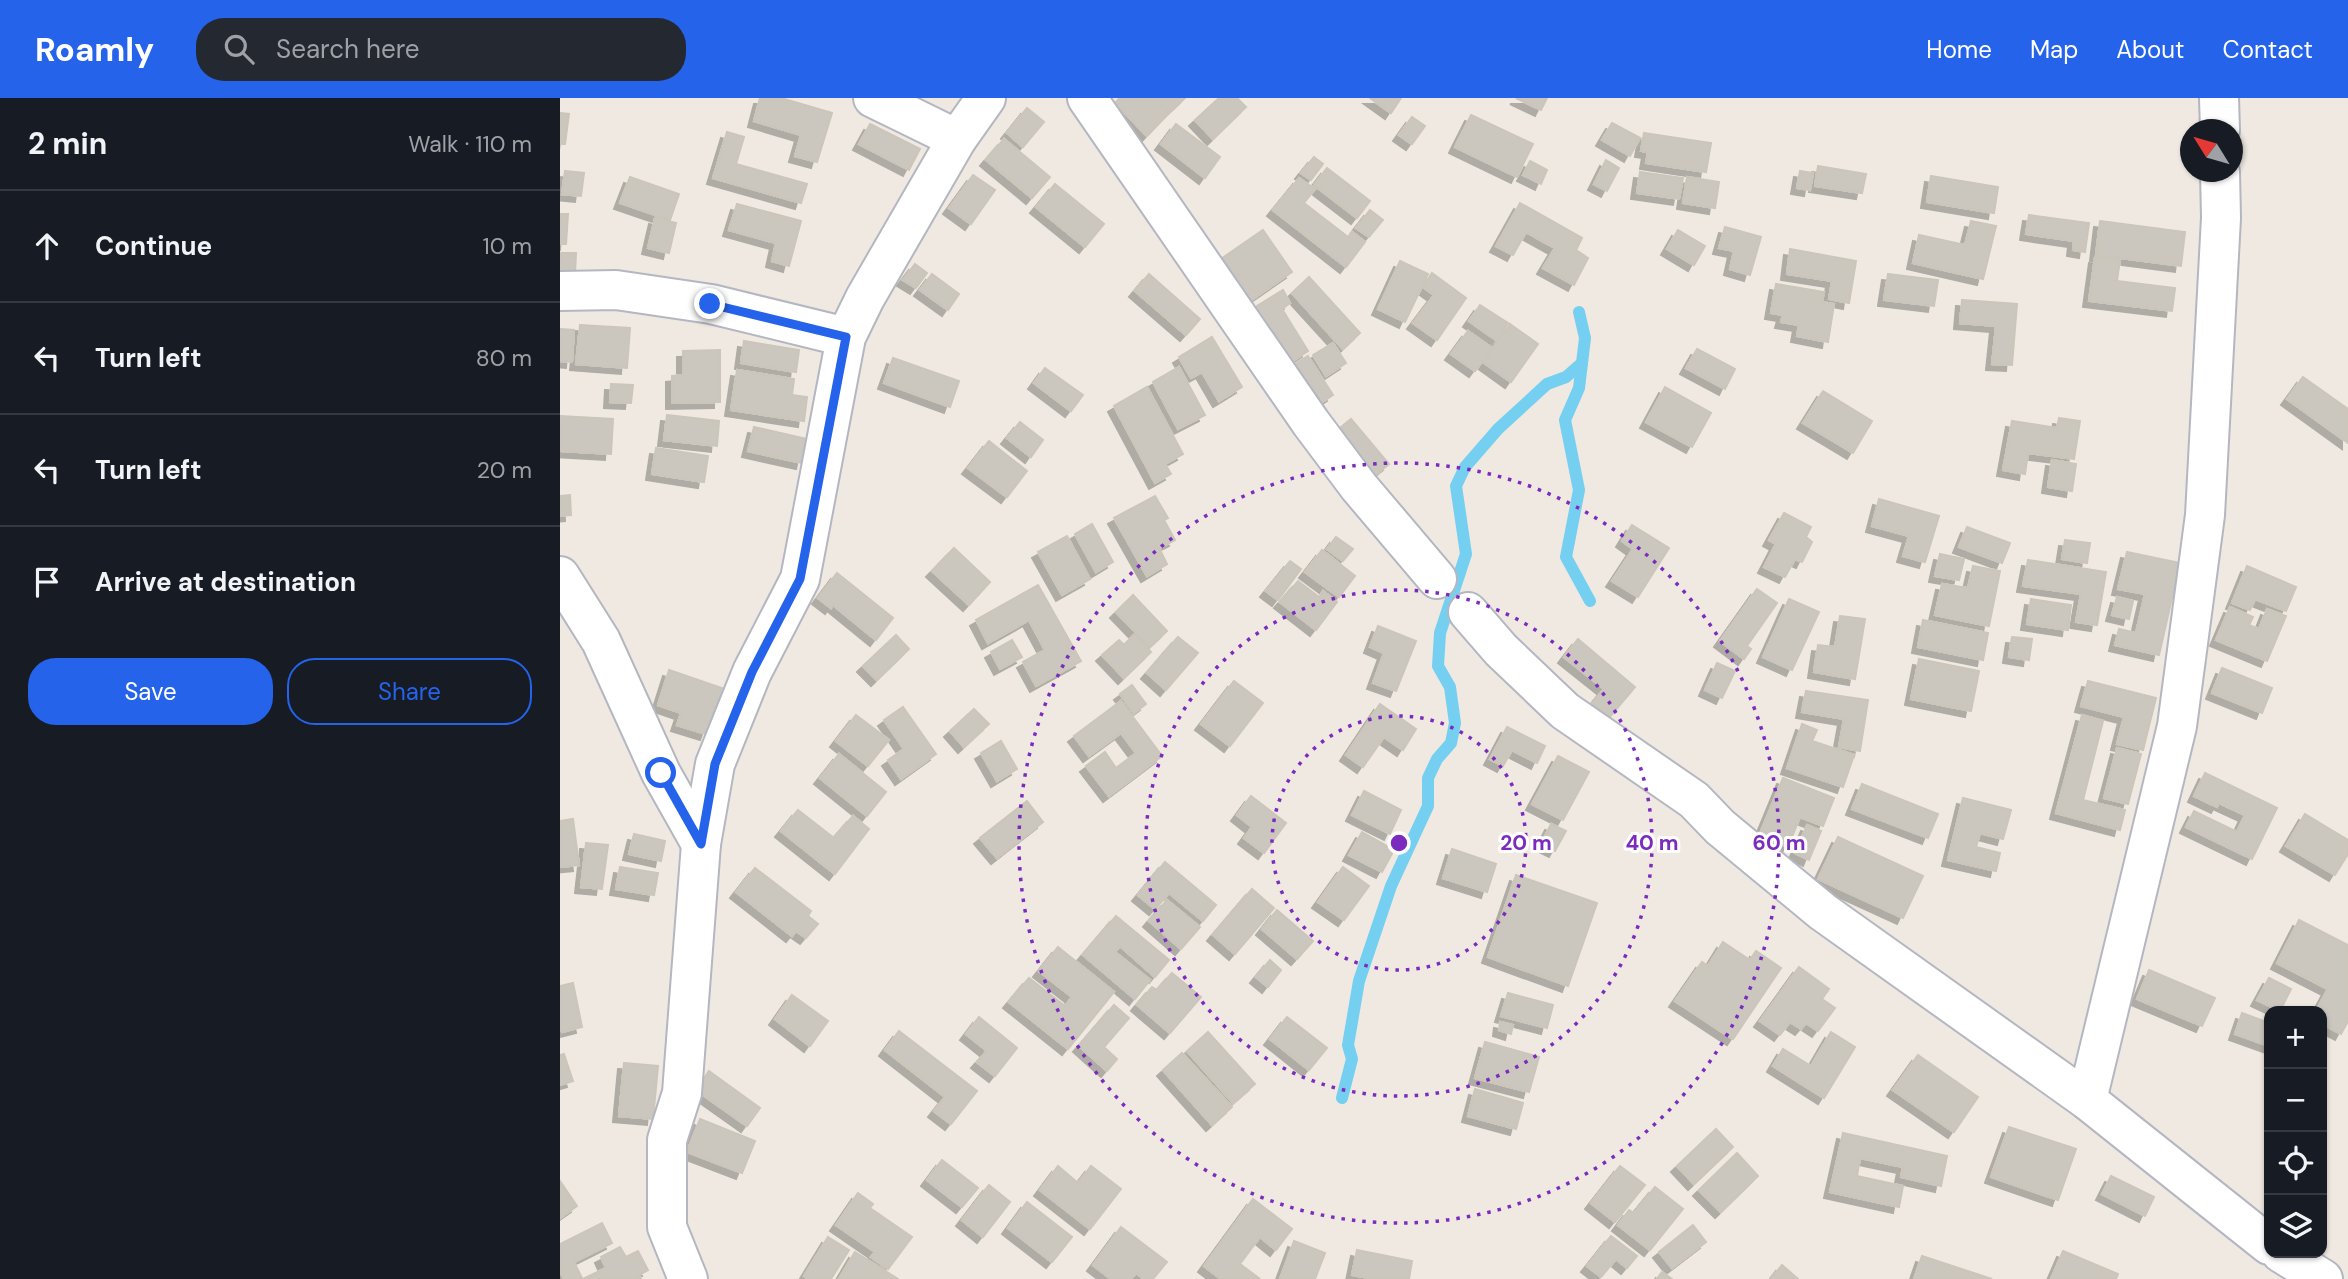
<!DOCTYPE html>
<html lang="en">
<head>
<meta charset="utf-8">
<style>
	body { margin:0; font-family:"DM Sans",sans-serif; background:#242831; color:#f1f3f6 }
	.controls { position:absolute; right:21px; bottom:21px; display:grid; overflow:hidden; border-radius:14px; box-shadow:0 2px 5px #0004 }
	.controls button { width:63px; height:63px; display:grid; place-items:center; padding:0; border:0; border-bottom:2px solid #363941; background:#171b24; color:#f1f3f6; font:35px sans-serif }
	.compass { position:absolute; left:1620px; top:21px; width:63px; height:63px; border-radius:50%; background:#171b24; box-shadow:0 2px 5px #0004; rotate:307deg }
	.stop { position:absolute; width:21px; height:21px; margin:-16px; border:5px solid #2563eb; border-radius:50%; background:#fff }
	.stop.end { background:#2563eb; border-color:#fff; box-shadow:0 2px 7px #0008 }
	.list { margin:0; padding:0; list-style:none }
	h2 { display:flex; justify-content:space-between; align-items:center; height:91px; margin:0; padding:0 28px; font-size:30px }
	h2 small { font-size:23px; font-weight:400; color:#9ea1a6 }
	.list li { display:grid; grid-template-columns:46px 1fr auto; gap:21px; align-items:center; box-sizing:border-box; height:112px; padding:0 28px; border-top:2px solid #363941 }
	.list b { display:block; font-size:26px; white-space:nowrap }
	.list em { font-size:23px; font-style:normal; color:#9ea1a6 }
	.actions { display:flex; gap:14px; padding:21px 28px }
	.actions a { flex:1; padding:16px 0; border:2px solid #2563eb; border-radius:28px; text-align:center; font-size:24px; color:#2563eb }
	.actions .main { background:#2563eb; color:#fff }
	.icon { flex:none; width:38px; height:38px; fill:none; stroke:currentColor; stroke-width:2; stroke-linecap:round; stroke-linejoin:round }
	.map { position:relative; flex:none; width:1788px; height:1181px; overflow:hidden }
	header { display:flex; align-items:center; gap:42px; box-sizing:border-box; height:98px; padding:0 35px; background:#2563eb; color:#fff }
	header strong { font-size:33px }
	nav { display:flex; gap:38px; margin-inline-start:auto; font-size:24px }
	.search { width:490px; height:63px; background:#242831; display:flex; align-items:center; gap:18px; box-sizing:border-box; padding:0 24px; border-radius:28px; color:#9ea1a6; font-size:26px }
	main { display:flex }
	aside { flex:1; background:#171b24 }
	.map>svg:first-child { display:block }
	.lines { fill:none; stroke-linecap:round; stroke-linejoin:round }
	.stream { stroke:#75cff0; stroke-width:12 }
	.building { fill:#cbc7bf; stroke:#cbc5ba; stroke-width:2; filter:url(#shadow) }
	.minor-casing { stroke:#b4b7c1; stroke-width:42 }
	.minor { stroke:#fff; stroke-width:38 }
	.route { stroke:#2563eb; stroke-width:9 }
	.ring { fill:none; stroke:#7b2cbf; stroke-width:3.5; stroke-dasharray:3.5 7 }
	.centre { fill:#7b2cbf; stroke:#fff; stroke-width:3.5 }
	.ring-label { font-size:21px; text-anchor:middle; font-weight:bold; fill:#7b2cbf; stroke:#fff; stroke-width:6; stroke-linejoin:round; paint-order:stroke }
</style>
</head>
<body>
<header>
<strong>Roamly</strong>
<div class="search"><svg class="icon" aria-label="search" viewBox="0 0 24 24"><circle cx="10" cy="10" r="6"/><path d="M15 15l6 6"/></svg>Search here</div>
<nav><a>Home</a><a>Map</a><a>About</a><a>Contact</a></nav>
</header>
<main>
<aside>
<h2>2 min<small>Walk · 110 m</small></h2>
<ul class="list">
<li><svg class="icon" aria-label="ahead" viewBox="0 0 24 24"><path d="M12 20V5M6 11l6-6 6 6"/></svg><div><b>Continue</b></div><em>10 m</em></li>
<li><svg class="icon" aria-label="left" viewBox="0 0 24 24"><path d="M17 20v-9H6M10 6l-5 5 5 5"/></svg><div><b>Turn left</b></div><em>80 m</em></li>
<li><svg class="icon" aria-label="left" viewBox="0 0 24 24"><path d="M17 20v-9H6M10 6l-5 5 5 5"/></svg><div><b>Turn left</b></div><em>20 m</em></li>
<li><svg class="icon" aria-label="arrive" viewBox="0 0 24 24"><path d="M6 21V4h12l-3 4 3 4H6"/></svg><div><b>Arrive at destination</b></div></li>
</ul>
<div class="actions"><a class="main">Save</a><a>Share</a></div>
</aside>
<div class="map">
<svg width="1788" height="1181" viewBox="0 0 1788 1181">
	<defs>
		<filter id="shadow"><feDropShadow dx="-6" dy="6" stdDeviation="0" flood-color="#0004"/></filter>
	</defs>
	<rect width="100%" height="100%" fill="#efe9e1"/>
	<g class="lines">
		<!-- stream -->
		<g class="stream">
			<polyline points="1019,214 1025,240 1019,290 1005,322 1019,392 1006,459 1030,503"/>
			<polyline points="782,1000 792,961 788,947 799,883 831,788 868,708 868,680 877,661 891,645 895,625 890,589 878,568 880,535 906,456 896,388 905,369 938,331 987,286 1006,279 1022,265"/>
		</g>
	</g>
	<!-- building -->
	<g class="building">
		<polygon points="200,0 221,0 272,15 257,64 235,58 241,37 194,23"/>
		<polygon points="560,0 592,0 608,16 587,38 555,5"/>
		<polygon points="594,0 625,0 609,15"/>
		<polygon points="659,0 677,0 686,9 653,41 635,22"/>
		<polygon points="810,0 841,0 831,15"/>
		<polygon points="956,0 987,0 981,12"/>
		<polygon points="467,10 484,24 463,49 447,35"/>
		<polygon points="0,15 9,16 5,46 0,46"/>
		<polygon points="911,17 973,46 957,79 895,49"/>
		<polygon points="852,19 865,28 852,46 839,37"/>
		<polygon points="1052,25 1080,40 1070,58 1042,42"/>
		<polygon points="310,26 360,51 349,72 299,46"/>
		<polygon points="616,26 660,59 645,80 601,46"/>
		<polygon points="167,34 184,39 176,66 247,86 241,105 153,80"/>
		<polygon points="1084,35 1151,45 1146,74 1086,65 1088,54 1081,53"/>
		<polygon points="444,41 490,79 472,100 426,62"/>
		<polygon points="754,59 763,66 751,82 741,75"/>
		<polygon points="1046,62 1059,70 1047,93 1034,86"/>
		<polygon points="970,63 987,72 981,86 963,77"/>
		<polygon points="1258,68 1306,76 1302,95 1255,88"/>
		<polygon points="767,70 810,103 797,120 754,87"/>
		<polygon points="5,73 24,75 21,98 2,96"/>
		<polygon points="1240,73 1253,75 1250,92 1237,90"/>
		<polygon points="1080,74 1123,80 1119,101 1077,95"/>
		<polygon points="413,77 435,92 411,126 389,110"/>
		<polygon points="1371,78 1438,89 1434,115 1367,104"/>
		<polygon points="70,79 119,96 110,122 60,105"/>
		<polygon points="1127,79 1159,84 1155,110 1123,105"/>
		<polygon points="739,80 755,91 744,105 788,139 792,134 805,144 786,169 713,112"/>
		<polygon points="495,86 544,126 525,149 476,109"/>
		<polygon points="960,105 1022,140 1016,152 1028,160 1014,187 983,170 995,150 966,134 953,157 936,148"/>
		<polygon points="177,106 241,123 229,168 212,163 216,145 169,132"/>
		<polygon points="810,112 823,122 809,139 796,130"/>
		<polygon points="0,116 8,116 6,146 0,146"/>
		<polygon points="1469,117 1529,125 1525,154 1513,152 1514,143 1466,136"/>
		<polygon points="95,120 116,125 109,155 88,150"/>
		<polygon points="1411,123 1436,128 1423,181 1353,165 1359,137 1405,147"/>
		<polygon points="1540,123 1625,134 1621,168 1536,157"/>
		<polygon points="1165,129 1201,139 1190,177 1170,171 1174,153 1159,150"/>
		<polygon points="703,132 732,174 687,205 658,163"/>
		<polygon points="1118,132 1145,148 1134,167 1107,151"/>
		<polygon points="1230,151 1296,163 1289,205 1269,201 1272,183 1227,176"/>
		<polygon points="0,155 16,155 15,176 0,176"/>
		<polygon points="1535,159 1560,162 1557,183 1615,190 1612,213 1529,203"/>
		<polygon points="840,163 868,176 845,224 818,211"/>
		<polygon points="355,166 367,175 356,190 343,182"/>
		<polygon points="872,175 906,200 877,242 853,225 874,197 863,189"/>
		<polygon points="372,176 399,196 388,212 360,192"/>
		<polygon points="589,176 640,221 626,237 575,193"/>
		<polygon points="1328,176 1378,182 1374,208 1324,202"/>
		<polygon points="749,179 800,235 783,251 732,195"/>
		<polygon points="1216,186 1264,194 1262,204 1274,206 1268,244 1237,238 1239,227 1221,224 1223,217 1211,215"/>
		<polygon points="723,192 730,205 722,211 748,253 727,267 692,211"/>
		<polygon points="1402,202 1457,206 1452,267 1432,266 1436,228 1400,225"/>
		<polygon points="920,207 948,225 936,242 909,223"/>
		<polygon points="950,226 978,246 951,284 923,264"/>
		<polygon points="20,227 70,230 67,270 16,266"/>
		<polygon points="0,231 14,232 12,264 0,263"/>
		<polygon points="908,233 932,250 915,273 891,256"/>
		<polygon points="652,239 682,289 659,303 642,274 631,280 619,259"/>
		<polygon points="184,243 239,252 236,274 181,265"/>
		<polygon points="773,245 786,265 766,278 753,257"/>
		<polygon points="1137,251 1175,271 1165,291 1126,270"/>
		<polygon points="160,252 160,304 112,305 112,278 123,277 123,253"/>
		<polygon points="748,258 773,297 753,310 729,270"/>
		<polygon points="333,260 399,283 390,309 324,285"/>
		<polygon points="619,269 645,317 618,331 593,284"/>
		<polygon points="485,270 523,297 511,313 474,285"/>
		<polygon points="177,272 234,281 232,297 247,299 244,323 171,312"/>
		<polygon points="1743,279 1788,311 1788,345 1727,301"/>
		<polygon points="51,286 73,287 71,305 50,304"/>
		<polygon points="587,289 623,356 605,366 611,376 595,385 554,308"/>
		<polygon points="1105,289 1151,315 1132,349 1086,324"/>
		<polygon points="1263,293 1312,323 1293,355 1243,325"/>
		<polygon points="107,317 159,323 157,348 104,342"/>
		<polygon points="0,318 53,321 51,356 0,353"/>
		<polygon points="1499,320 1520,323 1514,361 1468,355 1465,376 1443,372 1452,323 1497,330"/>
		<polygon points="791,321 829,366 813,379 770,338"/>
		<polygon points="460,324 483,342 471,359 447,340"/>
		<polygon points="194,329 247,341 242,365 188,353"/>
		<polygon points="429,343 467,373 447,399 408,370"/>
		<polygon points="96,350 148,358 144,384 92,376"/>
		<polygon points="1492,362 1516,366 1512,393 1488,389"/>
		<polygon points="10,397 11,417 0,418 0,398"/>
		<polygon points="595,398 608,420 604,422 615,442 599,450 607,466 587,478 554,420"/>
		<polygon points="1319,401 1379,418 1365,464 1343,458 1349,438 1312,428"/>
		<polygon points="1224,415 1251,429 1246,439 1252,444 1242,464 1235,461 1225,479 1204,469 1216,446 1209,442"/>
		<polygon points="532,426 553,464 536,474 515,436"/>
		<polygon points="1072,427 1109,450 1078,499 1052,483 1073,451 1062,443"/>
		<polygon points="1407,429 1450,445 1442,465 1399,449"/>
		<polygon points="507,438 530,481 502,497 478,454"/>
		<polygon points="776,439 793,451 783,463 767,451"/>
		<polygon points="1505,442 1530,445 1527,465 1502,461"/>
		<polygon points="394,450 430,484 409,507 372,473"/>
		<polygon points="762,452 795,478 779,499 745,474"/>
		<polygon points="1567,454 1620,465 1599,557 1555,547 1559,531 1576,535 1585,496 1558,491"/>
		<polygon points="1380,456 1404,461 1399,482 1375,478"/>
		<polygon points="1468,462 1546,474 1537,527 1516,524 1521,496 1463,488"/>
		<polygon points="730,463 741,471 718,502 706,493"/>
		<polygon points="1413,468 1440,473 1429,528 1375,517 1382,486 1408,490"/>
		<polygon points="1687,468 1736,489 1726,513 1695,501 1690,512 1672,505"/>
		<polygon points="277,475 333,520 316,542 273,507 271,510 258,500"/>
		<polygon points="738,483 759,499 763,493 777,504 756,532 720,504"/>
		<polygon points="478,487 521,563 476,588 463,564 485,552 469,522 428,545 416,522"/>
		<polygon points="1197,491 1217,505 1187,548 1191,551 1184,561 1160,543"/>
		<polygon points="573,497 607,533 590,549 556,514"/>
		<polygon points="1557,499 1573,503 1569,521 1552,517"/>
		<polygon points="1229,501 1259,514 1232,572 1203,559"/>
		<polygon points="1471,501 1511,507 1508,532 1467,526"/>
		<polygon points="1670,509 1693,519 1689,527 1699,531 1707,511 1726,518 1707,563 1656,542"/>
		<polygon points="1280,518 1305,521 1295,581 1254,574 1258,547 1275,549"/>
		<polygon points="1363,522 1428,535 1423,562 1358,549"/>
		<polygon points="818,528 856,543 836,593 813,585 824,555 810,549"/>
		<polygon points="336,537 349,551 317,582 303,568"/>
		<polygon points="574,537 591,554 564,580 542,557 559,542 564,547"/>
		<polygon points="618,539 638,555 606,592 587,575"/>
		<polygon points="1452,539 1472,541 1469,562 1449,559"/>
		<polygon points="1018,541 1075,589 1048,621 1031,607 1044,591 1004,559"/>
		<polygon points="452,542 462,559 440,571 431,554"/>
		<polygon points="1359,561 1419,573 1411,613 1351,601"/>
		<polygon points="1157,565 1175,573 1162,600 1145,592"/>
		<polygon points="1662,570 1712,590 1702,615 1652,595"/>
		<polygon points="109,572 162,590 146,636 117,627 121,615 98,607"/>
		<polygon points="674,583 703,605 670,648 641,626"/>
		<polygon points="1528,583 1596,600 1583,652 1557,646 1564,619 1521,608"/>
		<polygon points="572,587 586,606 574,615 560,596"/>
		<polygon points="1246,593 1308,602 1300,653 1279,649 1284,621 1242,614"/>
		<polygon points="561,603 602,658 549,698 526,668 545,654 556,670 576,655 561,635 529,658 514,638"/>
		<polygon points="820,606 856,631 843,652 824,639 803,669 786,657"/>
		<polygon points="343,609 376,656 341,681 328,662 344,651 324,622"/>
		<polygon points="414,611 429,626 404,649 390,633"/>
		<polygon points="296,617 329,642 308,668 276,643"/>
		<polygon points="1522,617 1543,623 1523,702 1565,712 1560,732 1496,715"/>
		<polygon points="1242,626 1257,632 1252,643 1294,657 1283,689 1227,670"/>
		<polygon points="947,629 985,648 977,665 952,652 943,668 930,661"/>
		<polygon points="441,643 457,671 437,683 421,655"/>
		<polygon points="1557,650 1581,656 1568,706 1544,700"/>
		<polygon points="279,656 326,694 307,718 260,680"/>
		<polygon points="998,658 1029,674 1003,722 972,706"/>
		<polygon points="1645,675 1717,710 1692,761 1626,729 1634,713 1677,734 1685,717 1659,705 1657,709 1634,698"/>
		<polygon points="1223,680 1274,700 1263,728 1240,719 1228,749 1199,738"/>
		<polygon points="1302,686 1378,716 1368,740 1292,711"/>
		<polygon points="804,693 841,712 830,736 792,717"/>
		<polygon points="691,698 726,725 704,755 684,740 692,729 677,717"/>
		<polygon points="1403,700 1451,712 1443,741 1420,735 1416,749 1440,755 1436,773 1388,762"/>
		<polygon points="467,703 483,724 437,760 420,740"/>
		<polygon points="238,712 274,740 293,718 309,731 275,776 221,733"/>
		<polygon points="1745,716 1788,742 1788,756 1775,777 1726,748"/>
		<polygon points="13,721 19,767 0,769 0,723"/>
		<polygon points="991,726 1006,733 995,753 981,746"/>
		<polygon points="1247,727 1261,733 1249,762 1235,755"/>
		<polygon points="802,734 834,752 822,774 789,757"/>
		<polygon points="74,736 105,743 101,763 69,756"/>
		<polygon points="1278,739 1363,778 1343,820 1258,781"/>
		<polygon points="26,745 48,747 42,791 21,789"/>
		<polygon points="892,751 936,766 927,794 883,780"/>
		<polygon points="605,764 656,807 643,823 609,795 595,811 578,797"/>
		<polygon points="60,769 98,775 94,797 56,791"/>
		<polygon points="783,769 809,788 784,822 758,804"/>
		<polygon points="195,770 251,813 248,818 258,826 246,840 236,833 232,838 176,794"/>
		<polygon points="956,777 1037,805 1008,888 928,859"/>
		<polygon points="692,791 714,810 675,856 653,837"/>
		<polygon points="607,802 640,829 621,851 589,823"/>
		<polygon points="717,812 753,843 737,861 702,831"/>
		<polygon points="556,818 609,862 595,879 560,848 555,854 590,882 575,901 523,857"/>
		<polygon points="1739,822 1788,847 1788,923 1781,936 1762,926 1762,913 1756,913 1768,891 1717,865"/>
		<polygon points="1163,844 1190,862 1196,853 1221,870 1173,941 1115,903 1142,864 1148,868"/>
		<polygon points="498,849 554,894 508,951 449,904 469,880 505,908 512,899 479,873"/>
		<polygon points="710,862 721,872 708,889 696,879"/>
		<polygon points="1239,869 1269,891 1262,901 1275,910 1258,933 1246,925 1241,931 1230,924 1220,937 1200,923"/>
		<polygon points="1589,872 1655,900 1642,928 1577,901"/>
		<polygon points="612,875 641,899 610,935 577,907 592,889 597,892"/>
		<polygon points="1709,880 1731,891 1720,913 1697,902"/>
		<polygon points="13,885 22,929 2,934 0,925 0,888"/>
		<polygon points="948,895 993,907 987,930 941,918"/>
		<polygon points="232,897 268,923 250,948 215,921"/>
		<polygon points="554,907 569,920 544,949 557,961 547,973 519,948"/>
		<polygon points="1682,915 1709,925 1709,948 1675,936"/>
		<polygon points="419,919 457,950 435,978 417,964 427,953 406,936"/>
		<polygon points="727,919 767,950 749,972 710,941"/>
		<polygon points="940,924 953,927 951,936 939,932"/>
		<polygon points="339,933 417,993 391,1026 374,1013 385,999 325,952"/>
		<polygon points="648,934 695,986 673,1005 627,953"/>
		<polygon points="1271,934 1295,949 1264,1000 1213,968 1223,951 1251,968"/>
		<polygon points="925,944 979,959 969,994 915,980"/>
		<polygon points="622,955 672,1009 652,1027 603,972"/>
		<polygon points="4,956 13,983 0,987 0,957"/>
		<polygon points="1358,957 1418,999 1394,1034 1333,992"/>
		<polygon points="64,965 98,968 93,1021 59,1018"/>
		<polygon points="149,973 200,1010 187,1028 136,992"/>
		<polygon points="915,991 963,1005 956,1031 908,1018"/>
		<polygon points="140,1021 195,1043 182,1075 127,1054"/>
		<polygon points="1449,1029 1516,1051 1498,1102 1431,1079"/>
		<polygon points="1156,1031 1173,1049 1134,1086 1117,1068"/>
		<polygon points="1283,1035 1387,1058 1381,1088 1341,1079 1343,1069 1300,1060 1297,1078 1343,1088 1339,1109 1270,1094"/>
		<polygon points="1177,1055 1198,1078 1161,1114 1139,1092"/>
		<polygon points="382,1062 418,1090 402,1109 367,1082"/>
		<polygon points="498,1068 518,1085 531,1068 561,1091 530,1131 480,1092"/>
		<polygon points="1060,1068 1085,1087 1055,1124 1031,1105"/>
		<polygon points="1551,1078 1594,1099 1585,1118 1542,1096"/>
		<polygon points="0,1083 17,1108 0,1120"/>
		<polygon points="429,1087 450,1104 423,1139 402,1122"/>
		<polygon points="1095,1089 1123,1111 1090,1152 1058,1127 1069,1112 1074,1115"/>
		<polygon points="298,1095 313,1106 310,1110 352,1139 328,1171 311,1159 315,1154 276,1127"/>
		<polygon points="693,1101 732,1131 716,1152 700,1139 680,1166 700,1181 661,1181 644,1168"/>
		<polygon points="467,1104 512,1139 492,1164 448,1130"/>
		<polygon points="42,1125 52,1145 14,1164 22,1180 4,1181 0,1173 0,1146"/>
		<polygon points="1133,1127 1146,1144 1112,1170 1099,1154"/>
		<polygon points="561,1129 607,1164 593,1181 584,1181 576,1175 571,1181 551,1181 533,1167"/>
		<polygon points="1051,1138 1077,1158 1067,1170 1056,1161 1041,1179 1027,1168"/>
		<polygon points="268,1139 289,1152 271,1181 248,1181 244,1178"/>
		<polygon points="734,1143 765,1155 755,1181 720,1181"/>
		<polygon points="60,1149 66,1159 78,1153 88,1172 79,1177 81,1181 23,1181 46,1170 41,1159"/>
		<polygon points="797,1152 852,1163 849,1181 814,1181 792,1177"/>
		<polygon points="1503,1153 1558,1176 1556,1181 1491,1181"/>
		<polygon points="295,1154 338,1181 279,1181"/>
		<polygon points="1362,1158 1432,1181 1354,1181"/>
		<polygon points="1222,1167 1238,1181 1211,1181"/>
		<polygon points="1102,1174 1112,1181 1097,1181"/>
	</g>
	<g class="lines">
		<!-- minor casing -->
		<g class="minor-casing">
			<g id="minor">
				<polyline points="313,0 397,41"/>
				<polyline points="527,0 751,325 799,389 877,481"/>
				<polyline points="1659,0 1660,32"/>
				<polyline points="0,193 56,192 151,206 286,239"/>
				<polyline points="0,478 41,543 101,675 141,746"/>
				<polyline points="908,514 941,552 1005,613 1134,702 1160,729 1263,814 1527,1002 1709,1147"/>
				<polyline points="1527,1002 1617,628 1645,417 1661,120 1660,74"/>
				<polyline points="1721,1155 1763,1181"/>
				<polyline points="128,1181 107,1129 107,1042 122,995 141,746 155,666 192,574 240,481 286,239 305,200 397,41 426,0"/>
			</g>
		</g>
		<!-- minor -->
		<use href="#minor" class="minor"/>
	</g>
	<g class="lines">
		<!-- route -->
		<polyline class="route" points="101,675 141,746 155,666 192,574 240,481 286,239 150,206"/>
	</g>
	<!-- distance rings -->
	<g class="ring">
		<circle cx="839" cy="745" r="127"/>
		<circle cx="839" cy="745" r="253"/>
		<circle cx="839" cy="745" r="380"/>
	</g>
	<circle cx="839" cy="745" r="10" class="centre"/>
	<g class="ring-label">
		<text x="966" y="752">20 m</text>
		<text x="1092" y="752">40 m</text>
		<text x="1219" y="752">60 m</text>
	</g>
</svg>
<div class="controls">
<button>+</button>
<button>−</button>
<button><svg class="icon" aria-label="locate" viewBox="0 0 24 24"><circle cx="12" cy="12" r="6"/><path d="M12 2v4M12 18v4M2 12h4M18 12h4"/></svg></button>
<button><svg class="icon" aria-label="layers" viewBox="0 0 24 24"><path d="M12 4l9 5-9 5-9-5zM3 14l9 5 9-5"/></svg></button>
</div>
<svg class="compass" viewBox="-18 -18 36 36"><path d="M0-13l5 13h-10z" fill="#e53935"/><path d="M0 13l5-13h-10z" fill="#9ea1a6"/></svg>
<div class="stop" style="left:101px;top:675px"></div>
<div class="stop end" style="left:150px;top:206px"></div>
</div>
</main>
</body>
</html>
